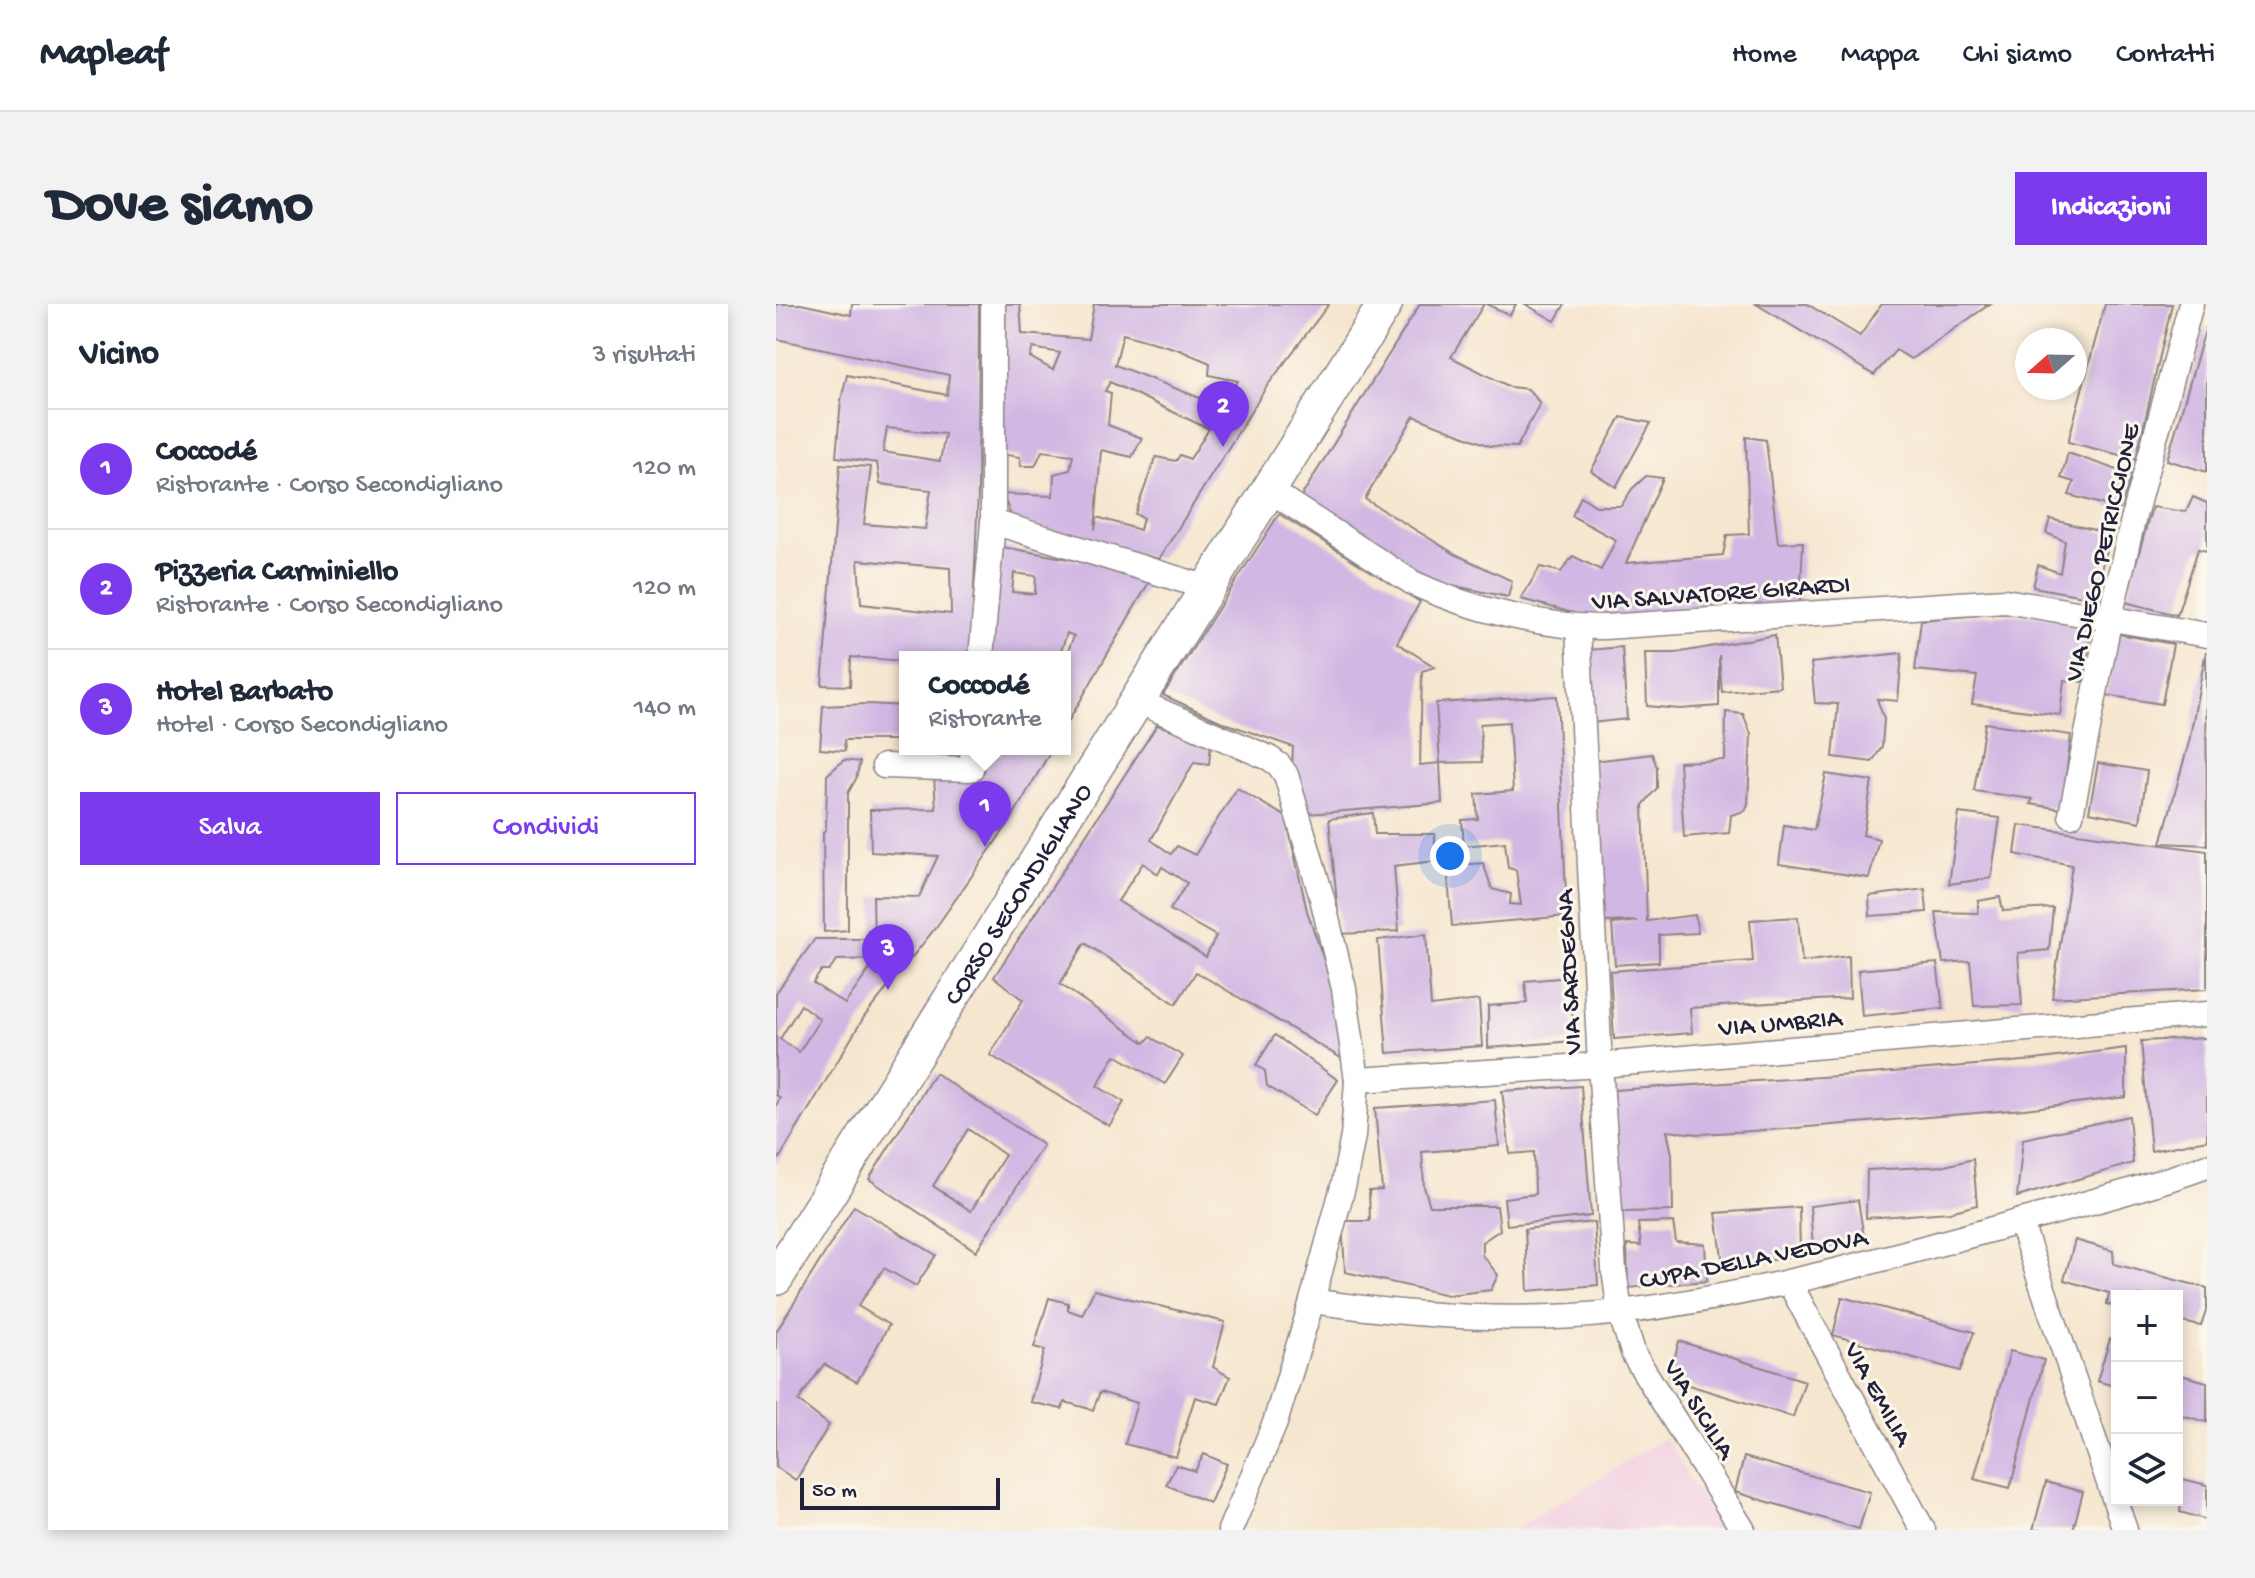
<!DOCTYPE html>
<html lang="it">
<head>
<meta charset="utf-8">
<style>
	body { margin:0; font-family:"Gochi Hand",sans-serif; background:#f2f2f3; color:#1f2937 }
	.controls { position:absolute; right:24px; bottom:24px; display:grid; overflow:hidden; border-radius:0px; box-shadow:0 4px 12px #0003 }
	.controls button { width:72px; height:72px; display:grid; place-items:center; padding:0; border:0; border-bottom:2px solid #e0e1e3; background:#fff; color:#1f2937; font:40px sans-serif }
	.compass { position:absolute; left:1239px; top:24px; width:72px; height:72px; border-radius:50%; background:#fff; box-shadow:0 4px 12px #0003; rotate:250deg }
	.scale { position:absolute; left:24px; bottom:20px; width:200px; box-sizing:border-box; padding-left:8px; border:4px solid #22223b; border-top:0; font-size:22px; line-height:28px; white-space:nowrap; color:#22223b; -webkit-text-stroke:6px #fbf7ec; paint-order:stroke }
	.you { position:absolute; left:674px; top:552px; width:28px; height:28px; margin:-20px; border:6px solid #fff; border-radius:50%; background:#1a73e8; box-shadow:0 0 0 12px #1a73e833 }
	.badge { display:grid; place-items:center; width:52px; height:52px; border-radius:50%; background:#7c3aed; color:#fff; font-size:26px; font-weight:700 }
	.pin { position:absolute; translate:-50% -66px; filter:drop-shadow(0 2px 4px #0008) }
	.pin::after { content:''; position:absolute; top:42px; width:28px; height:24px; background:inherit; clip-path:polygon(0 0,100% 0,50% 100%) }
	.popup { position:absolute; left:123px; top:347px; width:172px; height:104px; box-sizing:border-box; display:grid; place-content:center; border-radius:0px; background:#fff; filter:drop-shadow(0 2px 6px #0005); font-size:26px; white-space:nowrap; color:#747a83 }
	.popup b { font-size:30px; color:#1f2937 }
	.popup::after { content:''; position:absolute; left:50%; top:100%; margin-left:-16px; border:16px solid transparent; border-top-color:#fff }
	.list { margin:0; padding:0; list-style:none }
	h2 { display:flex; justify-content:space-between; align-items:center; height:104px; margin:0; padding:0 32px; font-size:34px }
	h2 small { font-size:26px; font-weight:400; color:#747a83 }
	.list li { display:grid; grid-template-columns:52px 1fr auto; gap:24px; align-items:center; box-sizing:border-box; height:120px; padding:0 32px; border-top:2px solid #e0e1e3 }
	.list b { display:block; font-size:30px; white-space:nowrap }
	.list p { margin:0; font-size:26px; white-space:nowrap; color:#747a83 }
	.list em { font-size:26px; font-style:normal; color:#747a83 }
	.actions { display:flex; gap:16px; padding:24px 32px }
	.actions a { flex:1; padding:18px 0; border:2px solid #7c3aed; border-radius:0px; text-align:center; font-size:28px; color:#7c3aed }
	.actions .main { background:#7c3aed; color:#fff }
	.icon { flex:none; width:44px; height:44px; fill:none; stroke:currentColor; stroke-width:2; stroke-linecap:round; stroke-linejoin:round }
	.map { position:relative; flex:none; width:1431px; height:1226px; overflow:hidden; border-radius:0px }
	header { display:flex; align-items:center; gap:48px; box-sizing:border-box; height:112px; padding:0 40px; background:#fff; border-bottom:2px solid #e0e1e3 }
	header strong { font-size:38px }
	nav { display:flex; gap:44px; margin-inline-start:auto; font-size:28px }
	.intro { display:flex; align-items:center; justify-content:space-between; box-sizing:border-box; height:192px; padding:0 48px }
	h1 { margin:0; font-size:56px }
	.button { padding:20px 36px; border-radius:0px; background:#7c3aed; color:#fff; font-size:28px; font-weight:700 }
	main { display:flex; gap:48px; padding:0 48px }
	aside { flex:1; background:#fff; border-radius:0px; box-shadow:0 4px 12px #0003 }
	.map>svg:first-child { display:block }
	.built { fill:#f2cfe1 }
	.building { fill:#d1b7e3; fill-rule:evenodd }
	.lines { fill:none; stroke-linecap:round; stroke-linejoin:round }
	.minor-casing { stroke:#8c8485; stroke-width:27 }
	.secondary-casing { stroke:#8c8485; stroke-width:37 }
	.minor { stroke:#fff; stroke-width:24 }
	.secondary { stroke:#fff; stroke-width:34 }
	.labels { text-anchor:middle; stroke-width:6; stroke-linejoin:round; paint-order:stroke }
	.street-label { font-size:26px; fill:#22223b; stroke:#fbf7ec }
</style>
</head>
<body>
<header>
<strong>Mapleaf</strong>
<nav><a>Home</a><a>Mappa</a><a>Chi siamo</a><a>Contatti</a></nav>
</header>
<div class="intro"><h1>Dove siamo</h1><a class="button">Indicazioni</a></div>
<main>
<aside>
<h2>Vicino<small>3 risultati</small></h2>
<ul class="list">
<li><span class="badge">1</span><div><b>Coccodé</b><p>Ristorante · Corso Secondigliano</p></div><em>120 m</em></li>
<li><span class="badge">2</span><div><b>Pizzeria Carminiello</b><p>Ristorante · Corso Secondigliano</p></div><em>120 m</em></li>
<li><span class="badge">3</span><div><b>Hotel Barbato</b><p>Hotel · Corso Secondigliano</p></div><em>140 m</em></li>
</ul>
<div class="actions"><a class="main">Salva</a><a>Condividi</a></div>
</aside>
<div class="map">
<svg width="1431" height="1226" viewBox="0 0 1431 1226">
	<rect width="100%" height="100%" fill="#fbf7ec"/>
	<filter id="ink" filterUnits="userSpaceOnUse"><feTurbulence type="fractalNoise" baseFrequency=".0125" numOctaves="2"/><feDisplacementMap in="SourceGraphic" scale="16" xChannelSelector="R" yChannelSelector="G"/><feConvolveMatrix kernelMatrix="1 2 1 2 8 2 1 2 1" color-interpolation-filters="sRGB"/></filter>
	<filter id="wash" filterUnits="userSpaceOnUse"><feTurbulence type="fractalNoise" baseFrequency=".006" numOctaves="4" result="noise"/><feDisplacementMap in="SourceGraphic" scale="32" xChannelSelector="R" yChannelSelector="G"/><feGaussianBlur stdDeviation="1.8" result="paint"/><feColorMatrix in="noise" values="0 0 0 0 0 0 0 0 0 0 0 0 0 0 0 0 0 1.4 0 .05"/><feComposite in="paint" operator="in"/></filter>
	<g filter="url(#wash)">
		<rect width="100%" height="100%" fill="#f6e6cf"/>
		<!-- built -->
		<polygon class="built" points="889,1134 945,1226 737,1226"/>
		<g id="blocks">
			<!-- building -->
			<g class="building">
				<path d="M 0,0 L 25,0 L 75,11 L 76,0 L 203,0 L 202,189 L 195,353 L 129,353 L 129,357 L 75,353 L 74,382 L 46,381 L 64,161 L 95,163 L 88,220 L 149,225 L 155,186 L 104,180 L 101,159 L 60,153 L 65,96 L 71,71 L 171,91 L 173,71 L 0,35 ZM 111,124 L 169,130 L 164,157 L 107,148 ZM 82,256 L 174,264 L 175,310 L 85,300 Z"/>
				<path d="M 223,0 L 244,0 L 246,30 L 312,35 L 318,0 L 553,0 L 491,82 L 383,255 L 237,217 L 227,190 L 277,192 L 278,170 L 294,166 L 297,151 L 266,147 L 259,162 L 245,162 L 244,153 L 224,150 ZM 347,30 L 401,45 L 434,59 L 433,71 L 462,77 L 447,103 L 339,61 ZM 257,44 L 284,49 L 277,66 L 254,53 ZM 334,78 L 433,125 L 414,155 L 404,151 L 400,157 L 380,153 L 359,210 L 367,214 L 364,226 L 321,213 L 319,226 L 325,146 L 356,153 L 366,134 L 332,121 L 335,89 L 329,87 Z"/>
				<polygon points="644,0 708,0 675,53 734,83 752,85 764,99 741,143 714,142 638,112 589,195 679,250 736,277 732,293 660,278 523,196"/>
				<polygon points="710,0 740,0 734,11"/>
				<polygon points="749,0 789,0 779,17"/>
				<polygon points="980,0 1031,0 1084,32 1106,0 1214,0 1135,55 1120,46 1098,71"/>
				<polygon points="1329,0 1396,0 1360,155 1292,138"/>
				<polygon points="1430,23 1431,23 1431,168 1391,156"/>
				<polygon points="845,113 875,119 840,183 815,167"/>
				<polygon points="970,133 990,136 1002,239 1027,238 1024,299 820,315 745,295 764,263 785,268 797,252 825,266 840,236 796,212 805,192 820,202 845,202 856,185 870,172 887,174 850,259 947,251 951,231 973,230"/>
				<polygon points="1292,149 1356,171 1344,205 1293,191 1298,178 1285,174"/>
				<polygon points="1417,193 1431,199 1431,247 1422,245 1401,311 1349,298 1376,203 1410,208"/>
				<polygon points="503,210 644,298 621,339 659,363 646,367 644,461 664,459 666,499 532,510 516,463 517,443 446,418 387,391"/>
				<polygon points="1274,215 1334,230 1318,294 1257,283 1262,261 1284,269 1289,237 1270,229"/>
				<path d="M 221,242 L 304,257 L 305,253 L 376,273 L 289,423 L 289,354 L 298,332 L 291,329 L 283,353 L 213,353 ZM 238,269 L 260,272 L 259,290 L 236,288 Z"/>
				<polygon points="1204,311 1253,311 1316,319 1307,378 1288,376 1284,411 1196,400 1201,372 1139,366 1145,316"/>
				<polygon points="1342,330 1397,340 1386,400 1330,391"/>
				<polygon points="999,331 1004,383 946,388 943,351 943,402 904,405 871,402 869,349 900,349"/>
				<polygon points="846,343 851,415 815,419 812,346"/>
				<polygon points="1430,347 1431,541 1385,539 1413,438"/>
				<polygon points="1126,349 1122,397 1101,395 1108,415 1106,443 1096,458 1057,453 1062,400 1039,399 1035,359"/>
				<polygon points="781,392 791,612 676,622 671,562 707,559 716,585 735,590 734,600 745,601 740,566 732,564 729,538 688,542 686,516 702,515 700,490 737,487 733,418 704,420 706,458 664,459 660,399"/>
				<polygon points="92,400 129,402 129,436 68,436 69,447 44,445 47,402"/>
				<polygon points="950,408 967,410 975,430 972,500 969,507 955,511 953,529 908,533 903,458 949,456"/>
				<polygon points="1209,419 1295,431 1286,505 1254,500 1257,495 1198,487"/>
				<path d="M 381,421 L 435,438 L 433,460 L 418,458 L 375,536 L 395,550 L 401,542 L 419,551 L 461,484 L 510,513 L 531,607 L 566,709 L 572,758 L 420,668 L 400,700 L 309,639 L 284,680 L 369,739 L 374,733 L 407,752 L 389,780 L 339,751 L 321,782 L 348,798 L 333,822 L 214,751 L 247,696 L 218,673 ZM 367,559 L 382,570 L 386,563 L 411,579 L 394,606 L 440,632 L 430,653 L 342,597 Z"/>
				<polygon points="150,445 191,445 191,460 150,457"/>
				<path d="M 205,445 L 276,445 L 234,517 L 161,622 L 88,713 L 0,860 L 0,802 L 4,794 L 0,791 L 0,689 L 39,635 L 98,635 L 97,592 L 143,593 L 162,552 L 95,548 L 94,506 L 160,505 L 158,472 ZM 101,655 L 69,700 L 37,679 L 45,667 L 53,667 L 61,656 ZM 25,701 L 44,715 L 23,748 L 4,735 Z"/>
				<polygon points="876,450 881,463 881,484 867,501 871,617 919,611 922,629 883,631 883,658 839,661 836,620 861,617 828,618 818,457"/>
				<polygon points="68,456 84,458 80,475 72,489 72,626 48,628 47,529 50,524 51,471"/>
				<polygon points="1322,459 1371,467 1364,518 1313,508"/>
				<polygon points="1050,470 1096,477 1087,531 1103,535 1093,574 1003,560 1008,521 1038,526"/>
				<polygon points="597,509 599,530 659,530 659,557 618,562 623,627 564,630 553,515"/>
				<polygon points="1183,509 1224,514 1215,574 1173,580"/>
				<polygon points="1243,521 1431,547 1431,685 1276,694 1296,561 1239,550"/>
				<polygon points="1149,585 1151,608 1094,612 1093,592"/>
				<polygon points="1224,593 1227,607 1277,604 1273,646 1242,649 1246,701 1198,702 1194,657 1167,659 1160,608 1202,609 1202,597"/>
				<polygon points="1022,613 1026,658 1073,652 1074,694 914,704 916,729 838,735 834,667 977,657 974,616"/>
				<polygon points="650,630 655,702 703,696 706,742 611,749 602,636"/>
				<polygon points="1161,659 1167,704 1086,712 1082,666"/>
				<polygon points="794,673 798,737 712,744 712,702 751,699 749,677"/>
				<polygon points="499,731 562,776 539,811 491,782 489,767 480,761"/>
				<polygon points="1431,734 1431,836 1375,847 1365,737"/>
				<polygon points="1350,744 1350,793 1248,805 1008,825 924,830 891,827 896,850 897,907 845,908 838,786 1093,770 1259,756"/>
				<path d="M 159,769 L 267,841 L 200,947 L 93,875 ZM 192,825 L 229,851 L 195,907 L 157,882 Z"/>
				<polygon points="805,782 815,912 731,921 728,894 759,890 758,848 734,850 726,787"/>
				<polygon points="719,796 723,842 646,848 648,883 654,902 721,902 724,926 706,938 706,951 722,971 715,986 672,991 569,968 566,917 594,917 593,887 606,886 599,804"/>
				<polygon points="1353,812 1357,859 1241,893 1247,835"/>
				<polygon points="1197,855 1201,901 1174,908 1090,914 1091,866 1169,862"/>
				<polygon points="1082,896 1088,934 1037,944 1034,902"/>
				<polygon points="78,902 160,951 140,982 108,964 82,1002 113,1021 81,1078 48,1060 22,1097 53,1121 20,1176 0,1163 0,1028"/>
				<polygon points="1023,903 1024,950 948,967 940,909"/>
				<polygon points="818,918 822,981 752,987 749,925"/>
				<polygon points="897,918 900,938 929,940 931,977 852,984 851,941 865,942 862,919"/>
				<polygon points="1299,936 1337,947 1338,960 1431,984 1431,1004 1425,1022 1401,1017 1401,992 1341,992 1341,1002 1331,1000 1333,989 1288,976"/>
				<polygon points="318,986 449,1018 437,1063 454,1073 443,1100 419,1093 400,1153 349,1140 361,1099 324,1088 317,1106 289,1098 286,1105 254,1098 269,1046 258,1043 273,994 292,999 292,1006 306,1011"/>
				<polygon points="1066,993 1198,1028 1184,1067 1057,1031"/>
				<polygon points="1334,1035 1341,1037 1341,1083 1321,1077"/>
				<polygon points="903,1037 1029,1077 1017,1113 893,1075"/>
				<polygon points="1234,1047 1268,1056 1234,1184 1198,1175"/>
				<polygon points="1401,1070 1431,1078 1431,1118 1401,1110"/>
				<polygon points="428,1150 451,1160 434,1199 390,1181 400,1161 419,1167"/>
				<polygon points="968,1153 1094,1188 1083,1225 959,1188"/>
				<polygon points="1401,1155 1406,1156 1406,1175 1431,1181 1431,1216 1404,1208 1405,1199 1401,1198"/>
				<polygon points="1270,1178 1307,1188 1297,1226 1257,1226"/>
			</g>
		</g>
	</g>
	<g filter="url(#ink)">
		<use href="#blocks" fill-opacity="0" stroke="#8c8485" stroke-width="2"/>
		<g class="lines">
			<!-- minor casing -->
			<g class="minor-casing">
				<g id="minor">
					<path d="M 493,186 L 637,279 C 690,304 770,324 828,323 L 1229,297 L 1431,331"/>
					<polyline points="217,218 432,284"/>
					<polyline points="802,324 824,761 838,966 844,1008 858,1051 967,1226"/>
					<polyline points="205,353 217,218 217,0"/>
					<polyline points="361,397 493,454 503,461 510,471 546,594 568,685 581,776 577,832 568,879 536,997 499,1119 454,1226"/>
					<polyline points="108,462 195,465 197,445"/>
					<polyline points="1295,511 1334,313 1358,212 1415,0"/>
					<polyline points="581,776 824,761 1431,710"/>
					<polyline points="1244,917 1349,1226"/>
					<polyline points="1013,978 1147,1226"/>
					<path d="M 536,997 C 637,1012 742,1020 844,1008 C 968,993 1090,960 1210,927 C 1284,906 1359,888 1431,862"/>
				</g>
			</g>
			<!-- secondary casing -->
			<g class="secondary-casing">
				<g id="secondary">
					<path id="s1" d="M 0,974 L 609,0"/>
				</g>
			</g>
			<!-- minor -->
			<use href="#minor" class="minor"/>
			<!-- secondary -->
			<use href="#secondary" class="secondary"/>
		</g>
	</g>
	<g class="labels">
		<!-- street labels -->
		<g class="street-label">
			<text transform="translate(1324 248) rotate(-77)" y="9">VIA DIEGO PETRICCIONE</text>
			<text transform="translate(945 287) rotate(-4)" y="9">VIA SALVATORE GIRARDI</text>
			<text dy="9" stroke="none"><textPath href="#s1" startOffset="454">CORSO SECONDIGLIANO</textPath></text>
			<text transform="translate(791 668) rotate(-93)" y="9">VIA SARDEGNA</text>
			<text transform="translate(1004 717) rotate(-5)" y="9">VIA UMBRIA</text>
			<text transform="translate(977 953) rotate(-11)" y="9">CUPA DELLA VEDOVA</text>
			<text transform="translate(1104 1089) rotate(61)" y="9">VIA EMILIA</text>
			<text transform="translate(925 1104) rotate(58)" y="9">VIA SICILIA</text>
		</g>
	</g>
</svg>
<div class="controls">
<button>+</button>
<button>−</button>
<button><svg class="icon" aria-label="layers" viewBox="0 0 24 24"><path d="M12 4l9 5-9 5-9-5zM3 14l9 5 9-5"/></svg></button>
</div>
<svg class="compass" viewBox="-18 -18 36 36"><path d="M0-13l5 13h-10z" fill="#e53935"/><path d="M0 13l5-13h-10z" fill="#747a83"/></svg>
<div class="scale">50 m</div>
<div class="you"></div>
<div class="pin badge" style="left:209px;top:543px">1</div>
<div class="popup"><b>Coccodé</b>Ristorante</div>
<div class="pin badge" style="left:447px;top:143px">2</div>
<div class="pin badge" style="left:112px;top:686px">3</div>
</div>
</main>
</body>
</html>
